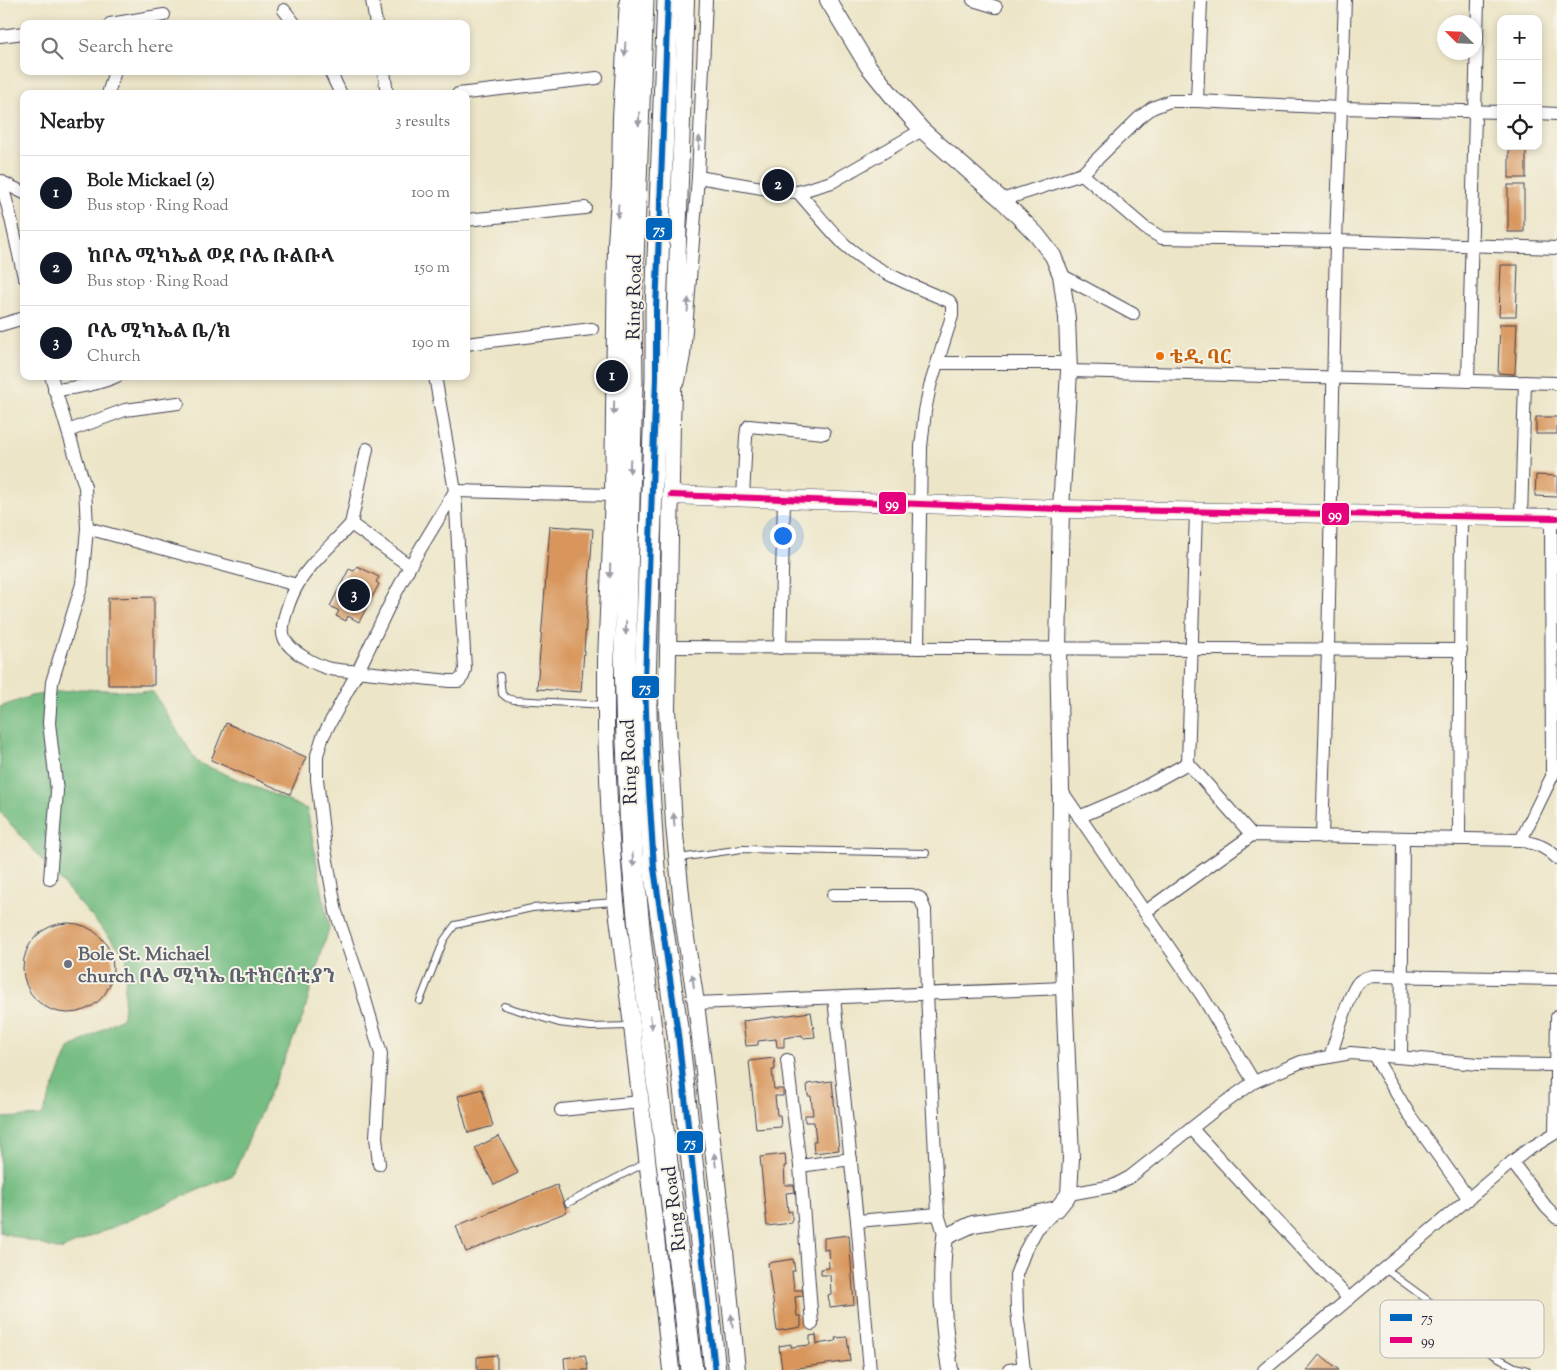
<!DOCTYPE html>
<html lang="en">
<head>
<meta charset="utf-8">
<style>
	body { margin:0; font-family:"Sorts Mill Goudy","Noto Serif Ethiopic",serif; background:#f6f6f6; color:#202124 }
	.controls { position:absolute; right:15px; top:15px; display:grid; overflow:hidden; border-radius:10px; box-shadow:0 2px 8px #0003 }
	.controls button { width:45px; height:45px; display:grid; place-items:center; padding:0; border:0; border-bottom:1px solid #e0e0e0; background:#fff; color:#202124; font:25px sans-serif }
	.compass { position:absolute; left:1437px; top:15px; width:45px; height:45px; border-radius:50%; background:#fff; box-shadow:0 2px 8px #0003; rotate:294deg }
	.you { position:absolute; left:782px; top:535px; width:18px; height:18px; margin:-12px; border:4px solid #fff; border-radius:50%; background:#1a73e8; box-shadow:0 0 0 8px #1a73e833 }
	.badge { display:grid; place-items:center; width:32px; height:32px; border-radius:50%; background:#111827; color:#fff; font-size:16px; font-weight:700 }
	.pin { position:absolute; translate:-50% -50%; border:2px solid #fff; box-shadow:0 1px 5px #0006 }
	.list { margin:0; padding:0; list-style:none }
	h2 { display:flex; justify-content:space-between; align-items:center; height:65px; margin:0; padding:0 20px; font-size:21px }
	h2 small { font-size:16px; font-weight:400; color:#757577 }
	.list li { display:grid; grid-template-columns:32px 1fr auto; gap:15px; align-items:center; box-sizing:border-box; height:75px; padding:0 20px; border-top:1px solid #e0e0e0 }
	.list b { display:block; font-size:19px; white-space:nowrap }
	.list p { margin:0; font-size:16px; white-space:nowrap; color:#757577 }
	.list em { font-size:16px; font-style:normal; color:#757577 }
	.icon { flex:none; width:28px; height:28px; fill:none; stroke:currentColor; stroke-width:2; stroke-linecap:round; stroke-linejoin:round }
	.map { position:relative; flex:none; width:1557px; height:1370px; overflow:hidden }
	.search { position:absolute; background:#fff; box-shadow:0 2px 8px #0003; left:20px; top:20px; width:450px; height:55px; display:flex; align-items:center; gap:12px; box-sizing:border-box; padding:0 18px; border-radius:10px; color:#757577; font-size:19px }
	.panel { position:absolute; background:#fff; box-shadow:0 2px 8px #0003; left:20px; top:90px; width:450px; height:290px; border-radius:10px }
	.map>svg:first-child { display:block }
	.forest { fill:#76bd83; stroke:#4c705f }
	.building { fill:#d8965b }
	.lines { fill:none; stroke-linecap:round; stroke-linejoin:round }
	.service-casing { stroke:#403f50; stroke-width:8 }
	.minor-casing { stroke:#403f50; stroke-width:14 }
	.tertiary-casing { stroke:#403f50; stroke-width:18 }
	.secondary-casing { stroke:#403f50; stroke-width:19 }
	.trunk-casing { stroke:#403f50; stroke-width:23 }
	.service { stroke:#fff; stroke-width:6 }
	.minor { stroke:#fff; stroke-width:12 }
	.tertiary { stroke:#fff; stroke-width:16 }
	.secondary { stroke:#fff; stroke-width:18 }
	.trunk { stroke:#fff; stroke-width:21 }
	.bus-1-casing { stroke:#f7f3e8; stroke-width:10 }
	.bus-2-casing { stroke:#f7f3e8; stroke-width:10 }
	.bus-1 { stroke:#0065bd; stroke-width:6 }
	.bus-2 { stroke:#e5007d; stroke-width:6 }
	.oneway { fill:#9c9ca7 }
	.food-dot { fill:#e8710a; stroke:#f7f3e8; stroke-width:2 }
	.worship-dot { fill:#6b7280; stroke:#f7f3e8; stroke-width:2 }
	.labels { text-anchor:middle; stroke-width:4; stroke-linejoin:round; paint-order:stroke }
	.street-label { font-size:19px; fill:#22223b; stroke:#f7f3e8 }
	.food-label { font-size:19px; font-weight:bold; fill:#c56008; stroke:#f7f3e8; text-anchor:start }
	.worship-label { font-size:19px; font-weight:bold; fill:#5b616d; stroke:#f7f3e8; text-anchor:start }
	.key { fill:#f7f3e8; stroke:#b7b4b4; stroke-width:1 }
	.key-label { font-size:14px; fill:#22223b }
	.line-badge { stroke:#f7f3e8; stroke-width:2 }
	.badge-label { font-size:14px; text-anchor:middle; font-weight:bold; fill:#fff }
</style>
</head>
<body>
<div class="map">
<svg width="1557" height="1370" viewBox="0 0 1557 1370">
	<rect width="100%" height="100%" fill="#f7f3e8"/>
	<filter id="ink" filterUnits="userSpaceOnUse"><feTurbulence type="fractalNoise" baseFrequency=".02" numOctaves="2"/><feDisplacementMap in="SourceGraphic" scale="10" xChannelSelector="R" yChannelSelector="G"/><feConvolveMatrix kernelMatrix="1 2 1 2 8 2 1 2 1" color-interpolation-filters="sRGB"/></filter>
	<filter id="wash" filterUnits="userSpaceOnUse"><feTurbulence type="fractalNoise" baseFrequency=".0096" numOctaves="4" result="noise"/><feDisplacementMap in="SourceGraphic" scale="20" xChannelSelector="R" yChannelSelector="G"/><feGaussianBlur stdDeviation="1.12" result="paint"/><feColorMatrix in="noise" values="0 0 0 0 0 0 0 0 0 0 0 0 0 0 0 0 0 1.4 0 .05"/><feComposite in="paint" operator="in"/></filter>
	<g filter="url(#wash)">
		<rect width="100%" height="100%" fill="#ece5c7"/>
		<!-- forest -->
		<polygon class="forest" points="80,689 153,692 197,762 307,809 329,928 302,1019 233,1175 60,1250 0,1232 0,1118 42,1116 69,1049 123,1017 127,957 0,812 0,707 31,696"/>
		<g id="blocks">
			<!-- building -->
			<g class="building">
				<rect x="1509" y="146" width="17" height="32"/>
				<rect x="1508" y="185" width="16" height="47"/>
				<polygon points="1501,265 1518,265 1516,316 1499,316"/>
				<polygon points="1500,324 1517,324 1515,374 1498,373"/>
				<rect x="1536" y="417" width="21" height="17"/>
				<polygon points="1536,475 1557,476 1557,497 1535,496"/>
				<polygon points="550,526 593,529 581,692 537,689"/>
				<polygon points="357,566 379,577 376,582 379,584 359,622 348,616 346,621 336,616 339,611 330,606 349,569 354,571"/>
				<polygon points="154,597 154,685 108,685 108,598"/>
				<polygon points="226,723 306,757 290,794 211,760"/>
				<circle cx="68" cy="968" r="45"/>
				<polygon points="811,1012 815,1037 803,1038 802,1035 784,1038 784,1047 777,1047 776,1039 758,1041 758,1045 746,1046 743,1021"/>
				<polygon points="774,1058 775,1070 772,1070 774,1089 783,1089 783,1096 775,1096 777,1115 780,1115 781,1127 756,1129 749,1061"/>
				<polygon points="832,1081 839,1150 814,1153 813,1141 816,1141 814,1122 805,1122 805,1115 813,1115 811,1096 808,1096 807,1084"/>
				<polygon points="482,1089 493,1126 468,1133 458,1096"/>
				<polygon points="499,1136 518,1173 494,1185 475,1148"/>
				<polygon points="785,1154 786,1166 784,1166 785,1185 794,1185 795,1192 786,1193 788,1212 792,1211 792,1223 767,1226 760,1157"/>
				<polygon points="557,1185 567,1212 466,1252 456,1226"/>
				<polygon points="849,1235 854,1304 830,1307 828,1295 831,1294 830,1275 821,1275 821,1269 829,1268 828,1249 824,1250 824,1238"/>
				<polygon points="793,1259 795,1271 792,1271 794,1290 803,1290 803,1296 795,1297 797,1316 801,1316 801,1327 777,1331 768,1263"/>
				<polygon points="816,1335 817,1344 836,1341 835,1338 847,1337 850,1361 782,1370 779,1346 791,1344 791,1347 810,1345 810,1336"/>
				<polygon points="1320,1354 1339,1370 1307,1370"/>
				<polygon points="497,1355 497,1370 477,1370 477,1357"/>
				<polygon points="585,1355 588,1370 565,1370 564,1358"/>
			</g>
		</g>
	</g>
	<g filter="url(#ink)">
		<use href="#blocks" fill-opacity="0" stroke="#403f50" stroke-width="1"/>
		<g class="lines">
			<!-- service casing -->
			<g class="service-casing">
				<g id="service">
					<polyline points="500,676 502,694 507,698 514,700 606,705"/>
					<polyline points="679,858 742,849 926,853"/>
					<polyline points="420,1001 444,940 455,925 532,908 615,902"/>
					<polyline points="504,1006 559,1023 591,1027 630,1026"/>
					<polyline points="568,1203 647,1162"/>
					<polyline points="1385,1269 1459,1323 1490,1353 1515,1367 1527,1370"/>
				</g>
			</g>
			<!-- minor casing -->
			<g class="minor-casing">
				<g id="minor">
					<polyline points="372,0 376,24"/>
					<polyline points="973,0 996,7"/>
					<polyline points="284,10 295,24"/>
					<polyline points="110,24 164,15"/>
					<polyline points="0,36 24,33"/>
					<polyline points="330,71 341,94"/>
					<polyline points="384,71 387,94"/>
					<polyline points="108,94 115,71"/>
					<polyline points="458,94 597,78"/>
					<polyline points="1197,101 1201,0"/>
					<polyline points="1538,113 1557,114"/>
					<polyline points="1082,174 1145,228 1162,238 1336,241 1557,248"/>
					<polyline points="698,177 779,191 798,192 832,182 922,130"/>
					<polyline points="0,181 24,193"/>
					<polyline points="1,181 11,219 24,277"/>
					<path d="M 798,192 C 813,209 828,228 844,244 C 874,271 913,286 949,301 L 952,305 L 952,316 L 930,386 L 925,411 L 921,447 L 918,648"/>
					<polyline points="1002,200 1082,174 1139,118 1152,108 1170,101 1197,101 1342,108 1501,112"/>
					<polyline points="466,220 585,208"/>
					<polyline points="1061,275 1133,314"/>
					<polyline points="0,325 24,318"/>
					<polyline points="466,344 592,329"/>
					<polyline points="938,363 1069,363"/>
					<polyline points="1069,371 1557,383"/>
					<polyline points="679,381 684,355 698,177 706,0"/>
					<polyline points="1468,381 1478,0"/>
					<path d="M 54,390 C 76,388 97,385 117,376"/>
					<polyline points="68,431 125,410 178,403"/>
					<polyline points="367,449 351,524 410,566"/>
					<polyline points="455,491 613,495"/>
					<polyline points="743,498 746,437 747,429 749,426 824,433"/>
					<polyline points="1196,512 1188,763 1252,835"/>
					<polyline points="1521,517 1525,382"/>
					<polyline points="1551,518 1552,773"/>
					<path d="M 351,524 C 333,544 312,561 298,584 C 291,596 279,625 284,638 C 290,652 317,666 331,669 C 342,671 354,671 365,672 C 393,675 421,678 449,681 L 459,681 L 463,676 L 465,669 L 455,491 L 435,376"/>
					<polyline points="87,528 297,585"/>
					<polyline points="668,647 1461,650"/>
					<polyline points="780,648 784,500"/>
					<polyline points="1061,790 1201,994 1254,1082"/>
					<polyline points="1079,817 1130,795 1188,763"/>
					<polyline points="1322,837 1328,649 1336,241 1345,0"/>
					<polyline points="1459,839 1461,516"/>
					<polyline points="1521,840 1557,766"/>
					<polyline points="50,879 57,791 49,723 52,682 82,584 87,528 85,487 51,376"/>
					<polyline points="833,895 912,895 920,898 925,910 927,994 938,1214 945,1237"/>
					<path d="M 1145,912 L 1252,835 L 1521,840 C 1535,844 1546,846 1557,858"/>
					<polyline points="834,998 857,1221 870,1370"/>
					<polyline points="696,1003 1064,988"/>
					<polyline points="1373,1054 1410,1116 1469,1199"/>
					<path d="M 1330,1057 C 1335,1042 1350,990 1359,982 C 1363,978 1368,977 1373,976 L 1557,979"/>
					<polyline points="1401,1057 1403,838"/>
					<polyline points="787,1060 800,1166 812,1324"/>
					<polyline points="561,1110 640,1102"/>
					<polyline points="1192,1129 1349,1299"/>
					<polyline points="1555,1133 1557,1017"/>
					<polyline points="1512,1162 1546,1207 1557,1218"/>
					<polyline points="379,1164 376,1137 381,1054 359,979 336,912 325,849 317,779 317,755 323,736 358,671 389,606 410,566 455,491"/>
					<polyline points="800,1166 851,1159"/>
					<polyline points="1069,1194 1113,1186 1130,1177 1216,1109 1254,1082 1301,1062 1351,1053 1478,1064 1555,1065"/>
					<polyline points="857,1221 938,1214"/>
					<polyline points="1009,1370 1023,1368"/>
					<polyline points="1024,1370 1017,1311 1016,1275 1025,1251 1037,1229 1057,1209"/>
					<polyline points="1264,1370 1512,1162 1526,1151 1557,1132"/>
				</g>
			</g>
			<!-- tertiary casing -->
			<g class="tertiary-casing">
				<g id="tertiary">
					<polyline points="628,0 621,117 620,184 616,243 613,495 606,660 606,730 610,825 616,902 632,1026 671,1370"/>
					<polyline points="686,0 672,423 667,710 674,825 684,925 696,1003 725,1251 737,1370"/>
					<path d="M 828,0 L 868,66 L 897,102 L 922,130 L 1002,200 L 1036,234 L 1053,256 L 1061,275 L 1067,318 L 1069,371 L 1061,509 L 1058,648 L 1061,790 L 1060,890 L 1071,1158 L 1069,1194 L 1057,1209 L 1025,1216 L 973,1224 L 945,1237 C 939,1281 943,1326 950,1370"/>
				</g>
			</g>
			<!-- secondary casing -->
			<g class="secondary-casing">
				<polyline id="secondary" points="671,495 1061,509 1557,518"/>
			</g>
			<!-- trunk casing -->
			<g class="trunk-casing">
				<g id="trunk">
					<polyline points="643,0 631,312 632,383 625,658 627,742 632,853 640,938 692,1370"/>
					<polyline points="668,0 656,310 656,378 645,680 648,774 654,868 678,1034 715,1370"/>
				</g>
			</g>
			<!-- service -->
			<use href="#service" class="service"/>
			<!-- minor -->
			<use href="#minor" class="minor"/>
			<!-- tertiary -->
			<use href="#tertiary" class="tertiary"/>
			<!-- secondary -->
			<use href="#secondary" class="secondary"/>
			<!-- trunk -->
			<use href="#trunk" class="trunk"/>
			<!-- bus-1 casing -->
			<g class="bus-1-casing">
				<polyline id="bus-1" points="668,0 656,310 656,378 645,680 648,774 654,868 678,1034 715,1370"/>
			</g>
			<!-- bus-2 casing -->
			<g class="bus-2-casing">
				<polyline id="bus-2" points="671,495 1061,509 1557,518"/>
			</g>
			<!-- bus-1 -->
			<use href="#bus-1" class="bus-1"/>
			<!-- bus-2 -->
			<use href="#bus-2" class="bus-2"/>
		</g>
		<!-- one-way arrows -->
		<defs><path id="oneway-solid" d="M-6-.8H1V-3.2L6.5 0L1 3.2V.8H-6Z" transform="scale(1.25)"/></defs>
		<g class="oneway">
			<use href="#oneway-solid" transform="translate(625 49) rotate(93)"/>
			<use href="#oneway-solid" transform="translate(639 119) rotate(92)"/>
			<use href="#oneway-solid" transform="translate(699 143) rotate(-87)"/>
			<use href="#oneway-solid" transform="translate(618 211) rotate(94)"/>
			<use href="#oneway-solid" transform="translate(688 305) rotate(-86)"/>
			<use href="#oneway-solid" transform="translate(614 408) rotate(91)"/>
			<use href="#oneway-solid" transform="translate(630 466) rotate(92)"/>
			<use href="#oneway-solid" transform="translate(610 571) rotate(92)"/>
			<use href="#oneway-solid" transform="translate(626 628) rotate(91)"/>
			<use href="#oneway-solid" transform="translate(674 820) rotate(-94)"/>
			<use href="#oneway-solid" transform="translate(633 860) rotate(85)"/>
			<use href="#oneway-solid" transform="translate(693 981) rotate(-98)"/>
			<use href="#oneway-solid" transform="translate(651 1022) rotate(83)"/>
			<use href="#oneway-solid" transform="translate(715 1160) rotate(-97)"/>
			<use href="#oneway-solid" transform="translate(732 1321) rotate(-96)"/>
		</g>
	</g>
	<!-- markers -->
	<circle class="food-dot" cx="1160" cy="356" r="5"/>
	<circle class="worship-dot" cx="68" cy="964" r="5"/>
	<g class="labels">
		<!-- street labels -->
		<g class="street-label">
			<text transform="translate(633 297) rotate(-89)" y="7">Ring Road</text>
			<text transform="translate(628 762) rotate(-92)" y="7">Ring Road</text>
			<text transform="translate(673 1209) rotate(-97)" y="7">Ring Road</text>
		</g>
		<!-- food labels -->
		<g class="food-label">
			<text x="1170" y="363">ቴዲ ባር</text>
		</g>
		<!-- worship labels -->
		<g class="worship-label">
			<text x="78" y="960">Bole St. Michael<tspan x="78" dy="22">church ቦሌ ሚካኤ ቤተክርስቲያን</tspan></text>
		</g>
	</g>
	<!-- legend -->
	<rect x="1380" y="1300" width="164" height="58" rx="8" class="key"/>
	<rect x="1390" y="1314" width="22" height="7" fill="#0065bd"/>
	<rect x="1390" y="1337" width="22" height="6" fill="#e5007d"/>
	<g class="key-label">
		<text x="1421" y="1322">75</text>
		<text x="1421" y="1345">99</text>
	</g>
	<g class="line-badge">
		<rect x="645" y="217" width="28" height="24" rx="5" fill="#0065bd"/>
		<rect x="878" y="491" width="29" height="24" rx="5" fill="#e5007d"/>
		<rect x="1321" y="502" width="29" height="24" rx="5" fill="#e5007d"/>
		<rect x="631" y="675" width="29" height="24" rx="5" fill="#0065bd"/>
		<rect x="676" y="1130" width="28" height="24" rx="5" fill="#0065bd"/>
	</g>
	<g class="badge-label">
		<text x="659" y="234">75</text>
		<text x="892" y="508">99</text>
		<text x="1335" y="519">99</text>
		<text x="645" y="692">75</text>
		<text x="690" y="1147">75</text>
	</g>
</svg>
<div class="controls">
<button>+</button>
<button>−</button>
<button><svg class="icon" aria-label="locate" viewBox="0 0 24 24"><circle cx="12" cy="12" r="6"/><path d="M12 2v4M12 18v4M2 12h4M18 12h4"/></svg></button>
</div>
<svg class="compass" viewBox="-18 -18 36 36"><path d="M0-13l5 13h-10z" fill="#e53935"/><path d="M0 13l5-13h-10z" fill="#757577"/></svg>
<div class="you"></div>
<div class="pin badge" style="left:612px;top:376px">1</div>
<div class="pin badge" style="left:778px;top:185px">2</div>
<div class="pin badge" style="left:354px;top:595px">3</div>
<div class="search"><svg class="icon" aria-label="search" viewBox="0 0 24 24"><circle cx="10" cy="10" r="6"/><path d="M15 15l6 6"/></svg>Search here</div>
<section class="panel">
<h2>Nearby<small>3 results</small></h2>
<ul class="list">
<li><span class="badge">1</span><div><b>Bole Mickael (2)</b><p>Bus stop · Ring Road</p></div><em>100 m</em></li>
<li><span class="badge">2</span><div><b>ከቦሌ ሚካኤል ወደ ቦሌ ቡልቡላ</b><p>Bus stop · Ring Road</p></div><em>150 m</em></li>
<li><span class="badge">3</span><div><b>ቦሌ ሚካኤል ቤ/ክ</b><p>Church</p></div><em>190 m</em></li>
</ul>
</section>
</div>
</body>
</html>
